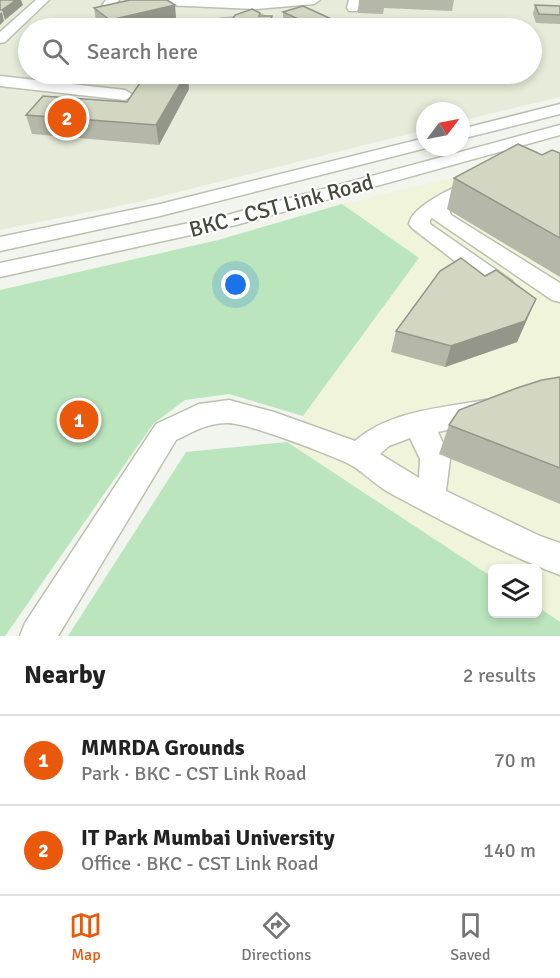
<!DOCTYPE html>
<html lang="en">
<head>
<meta charset="utf-8">
<style>
	body { margin:0; font-family:Signika,sans-serif; background:#f6f6f6; color:#222 }
	.controls { position:absolute; right:18px; bottom:18px; display:grid; overflow:hidden; border-radius:9px; box-shadow:0 3px 9px #0003 }
	.controls button { width:54px; height:54px; display:grid; place-items:center; padding:0; border:0; border-bottom:2px solid #e0e0e0; background:#fff; color:#222; font:30px sans-serif }
	.compass { position:absolute; left:416px; top:102px; width:54px; height:54px; border-radius:50%; background:#fff; box-shadow:0 3px 9px #0003; rotate:58deg }
	.you { position:absolute; left:236px; top:285px; width:21px; height:21px; margin:-15px; border:4px solid #fff; border-radius:50%; background:#1a73e8; box-shadow:0 0 0 9px #1a73e833 }
	.badge { display:grid; place-items:center; width:39px; height:39px; border-radius:50%; background:#ea580c; color:#fff; font-size:20px; font-weight:700 }
	.pin { position:absolute; translate:-50% -50%; border:3px solid #fff; box-shadow:0 2px 6px #0006 }
	.list { margin:0; padding:0; list-style:none }
	h2 { display:flex; justify-content:space-between; align-items:center; height:78px; margin:0; padding:0 24px; font-size:26px }
	h2 small { font-size:20px; font-weight:400; color:#767676 }
	.list li { display:grid; grid-template-columns:39px 1fr auto; gap:18px; align-items:center; box-sizing:border-box; height:90px; padding:0 24px; border-top:2px solid #e0e0e0 }
	.list b { display:block; font-size:22px; white-space:nowrap }
	.list p { margin:0; font-size:20px; white-space:nowrap; color:#767676 }
	.list em { font-size:20px; font-style:normal; color:#767676 }
	.icon { flex:none; width:33px; height:33px; fill:none; stroke:currentColor; stroke-width:2; stroke-linecap:round; stroke-linejoin:round }
	.map { position:relative; flex:none; width:560px; height:636px; overflow:hidden }
	.search { position:absolute; background:#fff; box-shadow:0 3px 9px #0003; left:18px; right:18px; top:18px; height:66px; display:flex; align-items:center; gap:15px; box-sizing:border-box; padding:0 21px; border-radius:33px; color:#767676; font-size:22px }
	.sheet { height:258px; background:#fff }
	nav { display:flex; justify-content:space-around; align-items:center; box-sizing:border-box; height:84px; border-top:2px solid #e0e0e0; background:#fff; font-size:16px; color:#767676 }
	nav a { display:grid; justify-items:center; gap:3px }
	nav .on { color:#ea580c }
	.map>svg:first-child { display:block }
	.commercial { fill:#eff4db }
	.education { fill:#e6ecd9; fill-rule:evenodd }
	.green { fill:#bae5bd }
	.lines { fill:none; stroke-linecap:round; stroke-linejoin:round }
	.minor-casing { stroke:#bcc0b0; stroke-width:3 }
	.minor { fill:#fff; fill-rule:evenodd }
	.wall { fill:#b5b8a8 }
	.shaded-wall { fill:#939688 }
	.building { fill:#d2d6c3; stroke:#939688; stroke-width:1.5 }
	.labels { text-anchor:middle; stroke-width:4.5; stroke-linejoin:round; paint-order:stroke }
	.street-label { font-size:22px; fill:#46493b; stroke:#fff }
</style>
</head>
<body>
<div class="map">
<svg width="560" height="636" viewBox="0 0 560 636">
	<rect width="100%" height="100%" fill="#f2f5ed"/>
	<!-- commercial -->
	<polygon class="commercial" points="544,156 560,165 560,622 538,607 538,568 492,568 492,577 287,442 301,428 303,416 419,258 342,204"/>
	<!-- education -->
	<path class="education" d="M 0,0 L 560,0 L 560,97 L 461,121 L 461,111 L 425,111 L 425,130 L 139,202 L 0,230 ZM 28,28 L 532,28 L 532,74 L 28,74 Z"/>
	<!-- green -->
	<g class="green">
		<polygon points="342,204 419,258 303,416 229,394 185,400 153,424 5,636 0,636 0,290 218,240"/>
		<polygon points="287,442 492,577 492,614 538,614 538,607 560,622 560,636 68,636 186,452"/>
	</g>
	<g class="lines">
		<!-- minor casing -->
		<g class="minor-casing">
			<g id="minor">
				<polygon points="36,0 49,0 5,42 0,43 0,32"/>
				<path d="M 106,0 L 119,0 L 113,7 L 115,9 L 133,6 L 139,10 C 130,18 117,18 106,15 L 101,7 Z"/>
				<polygon points="134,0 320,0 314,4 256,9 140,4"/>
				<polygon points="349,0 361,0 357,11 349,11 347,8"/>
				<polygon points="262,15 268,19 267,22 220,27 213,23 220,19"/>
				<polygon points="0,76 125,90 133,95 125,100 0,86"/>
				<polygon points="560,104 560,114 461,139 461,129"/>
				<polygon points="560,125 560,135 236,225 0,277 0,263 227,215"/>
				<polygon points="425,138 425,147 430,147 160,216 0,251 0,237 160,204"/>
				<path d="M 477,179 L 484,181 L 487,185 L 484,189 L 448,207 L 451,215 L 560,283 L 560,302 L 552,300 L 432,218 L 430,220 L 430,224 L 512,281 L 515,287 L 512,293 L 504,295 L 496,293 L 412,228 L 409,224 C 412,205 459,184 477,179 Z"/>
				<path d="M 229,400 L 274,412 L 355,441 C 389,411 441,408 485,400 L 495,403 L 499,411 L 495,419 L 438,432 L 450,459 L 446,491 L 540,536 L 560,543 L 560,575 C 501,553 444,522 388,492 C 374,484 362,470 347,463 C 328,454 245,422 227,423 C 207,423 193,432 176,440 L 58,636 L 20,636 L 25,623 L 156,424 L 199,404 ZM 410,438 L 420,459 L 419,478 L 380,454 L 389,446 Z"/>
			</g>
		</g>
		<!-- minor -->
		<use href="#minor" class="minor"/>
	</g>
	<!-- wall -->
	<g class="wall">
		<polygon points="359,0 454,0 452,11 384,8 383,14 358,13"/>
		<polygon points="535,5 560,6 560,24 536,23 533,14"/>
		<polygon points="94,8 176,18 134,28 105,28 96,21"/>
		<polygon points="283,12 340,28 283,28"/>
		<polygon points="260,13 260,16 272,16 272,28 227,28"/>
		<polygon points="146,74 187,74 189,89 159,145 32,134 26,115 127,102"/>
		<polygon points="560,153 560,277 447,209 454,178 542,155"/>
		<polygon points="485,276 536,299 517,342 445,367 391,352 396,331"/>
		<polygon points="560,377 560,504 439,454 449,425"/>
	</g>
	<!-- shaded-wall -->
	<g class="shaded-wall">
		<polygon points="16,0 21,0 23,5 5,20 2,10"/>
		<polygon points="175,5 176,18 134,28 111,28 110,20"/>
		<polygon points="2,12 4,21 0,25 0,13"/>
		<polygon points="272,16 272,28 270,28 270,24"/>
		<polygon points="340,23 340,28 334,25"/>
		<polygon points="186,74 187,74 189,89 159,145 156,125"/>
		<polygon points="536,299 517,342 445,367 451,346"/>
	</g>
	<!-- building -->
	<g class="building">
		<polygon points="0,0 16,0 2,10 0,10"/>
		<polygon points="130,0 167,0 175,5 110,20 94,8"/>
		<polygon points="535,5 560,6 560,15 539,14"/>
		<polygon points="303,6 340,23 334,25 340,28 299,28 309,24 283,12"/>
		<polygon points="252,9 260,13 259,16 272,16 270,24 249,24 257,28 227,28 235,15"/>
		<polygon points="146,74 186,74 156,125 26,115 43,96 127,102"/>
		<polygon points="518,144 542,155 552,150 560,153 560,238 454,178"/>
		<polygon points="461,258 485,276 496,270 536,299 525,321 451,346 396,331 440,271"/>
		<polygon points="560,377 560,468 449,425 459,410 517,388 542,380"/>
	</g>
	<g class="labels">
		<!-- street labels -->
		<g class="street-label">
			<text transform="translate(281 205) rotate(-15)" y="8">BKC - CST Link Road</text>
		</g>
	</g>
</svg>
<div class="controls">
<button><svg class="icon" aria-label="layers" viewBox="0 0 24 24"><path d="M12 4l9 5-9 5-9-5zM3 14l9 5 9-5"/></svg></button>
</div>
<svg class="compass" viewBox="-18 -18 36 36"><path d="M0-13l5 13h-10z" fill="#e53935"/><path d="M0 13l5-13h-10z" fill="#767676"/></svg>
<div class="you"></div>
<div class="pin badge" style="left:79px;top:420px">1</div>
<div class="pin badge" style="left:67px;top:118px">2</div>
<div class="search"><svg class="icon" aria-label="search" viewBox="0 0 24 24"><circle cx="10" cy="10" r="6"/><path d="M15 15l6 6"/></svg>Search here</div>
</div>
<section class="sheet">
<h2>Nearby<small>2 results</small></h2>
<ul class="list">
<li><span class="badge">1</span><div><b>MMRDA Grounds</b><p>Park · BKC - CST Link Road</p></div><em>70 m</em></li>
<li><span class="badge">2</span><div><b>IT Park Mumbai University</b><p>Office · BKC - CST Link Road</p></div><em>140 m</em></li>
</ul>
</section>
<nav>
<a class="on"><svg class="icon" aria-label="map" viewBox="0 0 24 24"><path d="M3 6l6-2 6 2 6-2v14l-6 2-6-2-6 2zM9 4v14M15 6v14"/></svg>Map</a>
<a><svg class="icon" aria-label="directions" viewBox="0 0 24 24"><path d="M12 3l9 9-9 9-9-9zM9 14v-3h6M13 9l2 2-2 2"/></svg>Directions</a>
<a><svg class="icon" aria-label="saved" viewBox="0 0 24 24"><path d="M7 4h10v16l-5-4-5 4z"/></svg>Saved</a>
</nav>
</body>
</html>
